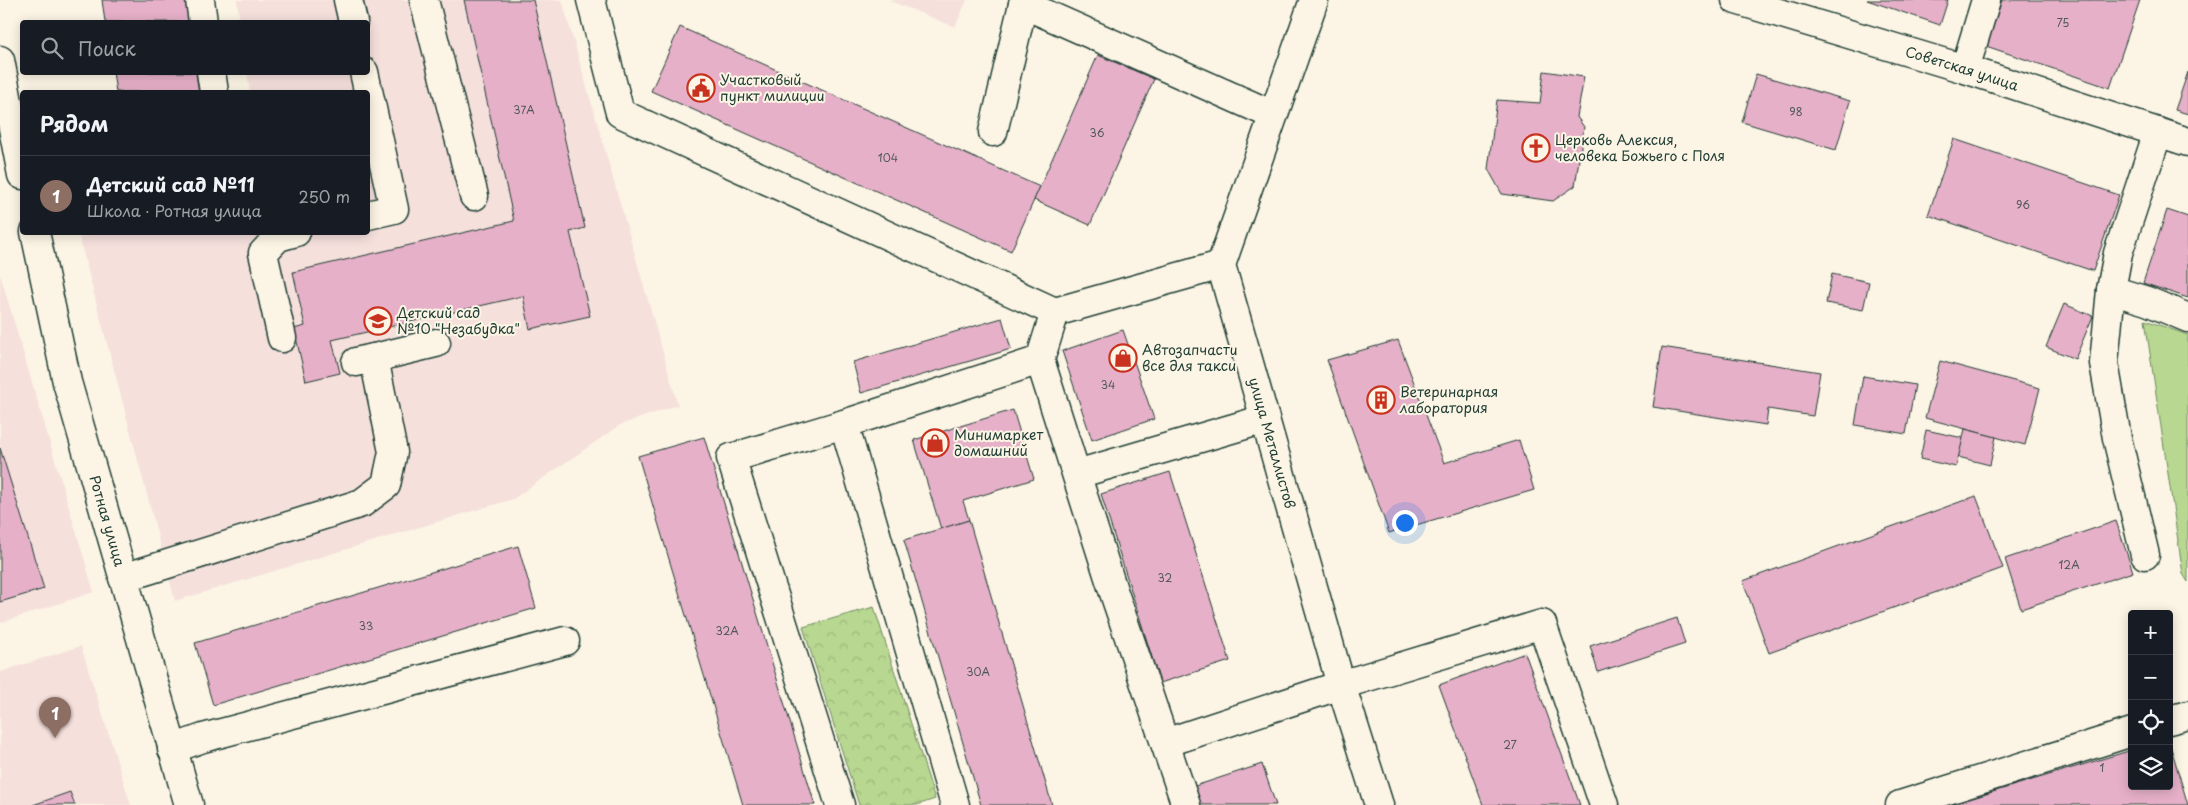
<!DOCTYPE html>
<html lang="ru">
<head>
<meta charset="utf-8">
<style>
	body { margin:0; font-family:"Playpen Sans",sans-serif; background:#20242c; color:#f1f3f6 }
	.controls { position:absolute; right:15px; bottom:15px; display:grid; overflow:hidden; border-radius:5px; box-shadow:0 2px 12px #0003 }
	.controls button { width:45px; height:45px; display:grid; place-items:center; padding:0; border:0; border-bottom:1px solid #363941; background:#171b24; color:#f1f3f6; font:25px sans-serif }
	.you { position:absolute; left:1404px; top:522px; width:18px; height:18px; margin:-12px; border:4px solid #fff; border-radius:50%; background:#1a73e8; box-shadow:0 0 0 8px #1a73e833 }
	.badge { display:grid; place-items:center; width:32px; height:32px; border-radius:50%; background:#ea580c; color:#fff; font-size:16px; font-weight:700 }
	.pin { position:absolute; translate:-50% -41px; filter:drop-shadow(0 1px 2px #0008) }
	.pin::after { content:''; position:absolute; top:26px; width:18px; height:15px; background:inherit; clip-path:polygon(0 0,100% 0,50% 100%) }
	.list { margin:0; padding:0; list-style:none }
	h2 { display:flex; justify-content:space-between; align-items:center; height:65px; margin:0; padding:0 20px; font-size:21px }
	h2 small { font-size:16px; font-weight:400; color:#9ea1a6 }
	.list li { display:grid; grid-template-columns:32px 1fr auto; gap:15px; align-items:center; box-sizing:border-box; height:80px; padding:0 20px; border-top:1px solid #363941 }
	.list b { display:block; font-size:19px; white-space:nowrap }
	.list p { margin:0; font-size:16px; white-space:nowrap; color:#9ea1a6 }
	.list em { font-size:16px; font-style:normal; color:#9ea1a6 }
	.icon { flex:none; width:28px; height:28px; fill:none; stroke:currentColor; stroke-width:2; stroke-linecap:round; stroke-linejoin:round }
	.map { position:relative; flex:none; width:2188px; height:805px; overflow:hidden }
	.search { position:absolute; background:#171b24; box-shadow:0 2px 12px #0003; left:20px; top:20px; width:350px; height:55px; display:flex; align-items:center; gap:12px; box-sizing:border-box; padding:0 18px; border-radius:5px; color:#9ea1a6; font-size:19px }
	.panel { position:absolute; background:#171b24; box-shadow:0 2px 12px #0003; left:20px; top:90px; width:350px; height:145px; border-radius:5px }
	.map>svg:first-child { display:block }
	.built { fill:#f5e0dc }
	.grass { fill:#b8d790; stroke:#6c8a62 }
	.park { fill:url(#park-crowns); stroke:#6c8a62 }
	.building { fill:#e6b0c8; stroke:#1f3d34 }
	.lines { fill:none; stroke-linecap:round; stroke-linejoin:round }
	.minor-casing { stroke:#1f3d34; stroke-width:31 }
	.minor { stroke:#fcf5e5; stroke-width:28 }
	.labels { text-anchor:middle; stroke-width:4; stroke-linejoin:round; paint-order:stroke }
	.number-label { font-size:11px; fill:#515a59 }
	.street-label { font-size:14px; fill:#1f3d34; stroke:#fcf5e5 }
	.poi-label { font-size:14px; fill:#1f3d34; stroke:#fcf5e5; text-anchor:start }
</style>
</head>
<body>
<div class="map">
<svg width="2188" height="805" viewBox="0 0 2188 805">
	<defs>
		<pattern id="park-crowns" width="20" height="18" patternUnits="userSpaceOnUse" patternTransform="scale(1.25)"><rect width="20" height="18" fill="#b8d790"/><path d="M2 6a3 3 0 1 1 6 0M12 15a3 3 0 1 1 6 0" fill="none" stroke="#9eb97d"/></pattern>
	</defs>
	<rect width="100%" height="100%" fill="#fcf5e5"/>
	<filter id="ink" filterUnits="userSpaceOnUse"><feTurbulence type="fractalNoise" baseFrequency=".02" numOctaves="2"/><feDisplacementMap in="SourceGraphic" scale="10" xChannelSelector="R" yChannelSelector="G"/><feConvolveMatrix kernelMatrix="1 2 1 2 8 2 1 2 1" color-interpolation-filters="sRGB"/></filter>
	<g filter="url(#ink)">
		<!-- built -->
		<g class="built">
			<polygon points="237,0 562,0 678,405 620,425 513,499 175,601 79,237 101,232 368,232 368,92 250,92 247,73 368,72 368,22 240,22"/>
			<polygon points="888,0 967,0 955,27"/>
			<polygon points="0,274 94,592 0,623"/>
			<polygon points="81,646 131,805 0,805 0,672"/>
		</g>
		<!-- grass -->
		<polygon class="grass" points="2145,320 2188,335 2188,582 2183,574"/>
		<!-- park -->
		<polygon class="park" points="874,607 935,799 917,805 859,805 803,627"/>
		<!-- building -->
		<g class="building">
			<polygon points="102,0 185,0 189,22 105,22"/>
			<polygon points="464,0 533,0 585,228 570,232 590,316 530,329 523,296 332,340 340,373 306,381 294,329 305,326 293,272 514,221"/>
			<polygon points="1867,0 1948,0 1940,25"/>
			<polygon points="2002,0 2140,0 2110,88 1986,46"/>
			<polygon points="680,27 1040,187 1011,251 651,91"/>
			<polygon points="1098,55 1154,79 1090,225 1034,200"/>
			<polygon points="1544,71 1584,77 1577,117 1584,127 1575,186 1553,201 1502,194 1488,169 1497,100 1540,103"/>
			<polygon points="113,72 196,72 199,92 116,92"/>
			<polygon points="2188,72 2188,114 2175,110"/>
			<polygon points="1756,74 1850,101 1836,150 1742,122"/>
			<polygon points="1954,139 2119,195 2093,271 1928,215"/>
			<polygon points="2167,210 2188,217 2188,298 2143,283"/>
			<polygon points="1832,274 1869,282 1863,310 1826,303"/>
			<polygon points="2064,304 2093,316 2075,359 2046,347"/>
			<polygon points="1002,318 1011,349 861,393 853,362"/>
			<polygon points="1123,330 1154,419 1092,440 1062,351"/>
			<polygon points="1398,340 1444,463 1519,440 1534,490 1389,533 1327,360"/>
			<polygon points="1662,347 1820,372 1813,416 1768,409 1766,425 1653,407"/>
			<polygon points="1940,361 2040,388 2025,445 1925,418"/>
			<polygon points="1863,376 1915,385 1906,434 1855,425"/>
			<polygon points="1013,410 1034,479 963,501 969,520 941,529 914,440"/>
			<polygon points="1965,429 1996,437 1990,465 1958,457"/>
			<polygon points="1926,430 1963,438 1956,467 1920,459"/>
			<polygon points="704,437 815,805 743,805 638,456"/>
			<polygon points="0,448 44,589 0,602"/>
			<polygon points="1170,472 1230,661 1160,683 1101,494"/>
			<polygon points="1976,496 2003,568 1769,653 1743,581"/>
			<polygon points="969,520 1052,805 981,805 904,540"/>
			<polygon points="2116,521 2133,572 2021,609 2005,559"/>
			<polygon points="518,546 536,608 213,705 195,643"/>
			<polygon points="1677,618 1685,644 1598,672 1590,646"/>
			<polygon points="1525,653 1580,805 1483,805 1439,685"/>
			<polygon points="2169,741 2188,805 1949,805 2132,750 2132,786 2169,786"/>
			<polygon points="1262,764 1276,805 1201,805 1195,786"/>
			<polygon points="70,792 75,805 33,805"/>
		</g>
		<g class="lines">
			<!-- minor casing -->
			<g class="minor-casing">
				<g id="minor">
					<polyline points="200,0 203,22"/>
					<polyline points="348,0 353,22"/>
					<polyline points="424,0 474,196"/>
					<polyline points="591,0 620,113 1055,312 1221,265"/>
					<path id="s1" d="M 1314,0 L 1221,265 L 1341,685 L 1379,805"/>
					<path id="s2" d="M 1736,0 L 1965,69 L 2188,142"/>
					<polyline points="1023,4 1273,115"/>
					<polyline points="0,60 22,175"/>
					<polyline points="1965,69 1986,0"/>
					<polyline points="211,72 214,92"/>
					<polyline points="364,72 394,209 368,215"/>
					<polyline points="993,132 1024,0"/>
					<path id="s3" d="M 35,232 L 67,382 L 189,805"/>
					<polyline points="2111,290 2147,301 2188,318"/>
					<polyline points="1055,312 1040,360 1113,590 1186,805"/>
					<polyline points="282,338 263,253 278,237 296,232"/>
					<polyline points="374,358 436,343"/>
					<polyline points="844,424 955,805"/>
					<polyline points="1077,474 1265,419"/>
					<polyline points="2145,555 2117,438 2104,363 2111,290 2118,253 2158,132"/>
					<polyline points="123,578 362,503 386,485 393,452 374,358 356,362"/>
					<polyline points="2169,720 2188,715"/>
					<polyline points="1165,743 1341,685 1542,624 1604,805"/>
					<polyline points="172,749 203,738 565,641"/>
					<polyline points="840,805 731,458 844,424 1040,360"/>
					<polyline points="1900,805 2132,732"/>
				</g>
			</g>
			<!-- minor -->
			<use href="#minor" class="minor"/>
		</g>
	</g>
	<!-- icons -->
	<defs>
		<g id="civic-ring" transform="scale(1.4375)"><circle r="9.5" fill="#fcf5e5" stroke="#c8321e" stroke-width="1.5"/><path d="M-.6-6.5H3V-4.5H.6V-3L4-1V1h2V6H-6V1h2V-1L-.6-3ZM-1.2 2.5V6h2.4V2.5Z" fill="#c8321e"/></g>
		<g id="church-ring" transform="scale(1.4375)"><circle r="9.5" fill="#fcf5e5" stroke="#c8321e" stroke-width="1.5"/><path d="M-1.2-6h2.4v3.5h3.3v2.4h-3.3V6h-2.4V-.1h-3.3v-2.4h3.3Z" fill="#c8321e"/></g>
		<g id="school-ring" transform="scale(1.4375)"><circle r="9.5" fill="#fcf5e5" stroke="#c8321e" stroke-width="1.5"/><path d="M0-5L7-2L0 1L-7-2ZM-4 1L0 2.5L4 1V4Q0 6-4 4Z" fill="#c8321e"/></g>
		<g id="shop-ring" transform="scale(1.4375)"><circle r="9.5" fill="#fcf5e5" stroke="#c8321e" stroke-width="1.5"/><path d="M-5-2.5h2.3a2.7 3.5 0 0 1 5.4 0H5L5.5 6h-11ZM-1.5-2.5h3a1.5 2.3 0 0 0-3 0Z" fill="#c8321e"/></g>
		<g id="building-ring" transform="scale(1.4375)"><circle r="9.5" fill="#fcf5e5" stroke="#c8321e" stroke-width="1.5"/><path d="M-4-6H4V6H1V3H-1V6H-4ZM-2.5-4.3h1.7v1.8h-1.7ZM.8-4.3h1.7v1.8H.8ZM-2.5-1h1.7V.8h-1.7ZM.8-1h1.7V.8H.8Z" fill="#c8321e"/></g>
	</defs>
	<g fill-rule="evenodd">
		<use href="#civic-ring" x="701" y="88"/>
		<use href="#church-ring" x="1536" y="148"/>
		<use href="#school-ring" x="378" y="321"/>
		<use href="#shop-ring" x="1123" y="358"/>
		<use href="#building-ring" x="1381" y="400"/>
		<use href="#shop-ring" x="935" y="443"/>
	</g>
	<g class="labels">
		<!-- number labels -->
		<g class="number-label">
			<text x="2063" y="27">75</text>
			<text x="524" y="114">37А</text>
			<text x="1796" y="116">98</text>
			<text x="1097" y="137">36</text>
			<text x="888" y="162">104</text>
			<text x="2023" y="209">96</text>
			<text x="1108" y="389">34</text>
			<text x="2069" y="569">12А</text>
			<text x="1165" y="582">32</text>
			<text x="366" y="630">33</text>
			<text x="727" y="635">32А</text>
			<text x="978" y="676">30А</text>
			<text x="1510" y="749">27</text>
			<text x="2102" y="772">1</text>
		</g>
		<!-- street labels -->
		<g class="street-label">
			<text dy="5" stroke="none"><textPath href="#s2" startOffset="236">Советская улица</textPath></text>
			<text dy="5" stroke="none"><textPath href="#s1" startOffset="466">улица Металлистов</textPath></text>
			<text dy="5" stroke="none"><textPath href="#s3" startOffset="298">Ротная улица</textPath></text>
		</g>
		<!-- poi labels -->
		<g class="poi-label">
			<text x="720" y="85">Участковый<tspan x="720" dy="16">пункт милиции</tspan></text>
			<text x="1555" y="145">Церковь Алексия,<tspan x="1555" dy="16">человека Божьего с Поля</tspan></text>
			<text x="397" y="318">Детский сад<tspan x="397" dy="16">№10 "Незабудка"</tspan></text>
			<text x="1142" y="355">Автозапчасти<tspan x="1142" dy="16">все для такси</tspan></text>
			<text x="1400" y="397">Ветеринарная<tspan x="1400" dy="16">лаборатория</tspan></text>
			<text x="954" y="440">Минимаркет<tspan x="954" dy="16">домашний</tspan></text>
		</g>
	</g>
</svg>
<div class="controls">
<button>+</button>
<button>−</button>
<button><svg class="icon" aria-label="locate" viewBox="0 0 24 24"><circle cx="12" cy="12" r="6"/><path d="M12 2v4M12 18v4M2 12h4M18 12h4"/></svg></button>
<button><svg class="icon" aria-label="layers" viewBox="0 0 24 24"><path d="M12 4l9 5-9 5-9-5zM3 14l9 5 9-5"/></svg></button>
</div>
<div class="you"></div>
<div class="pin badge" style="left:55px;top:738px;background:#8d6e63">1</div>
<div class="search"><svg class="icon" aria-label="search" viewBox="0 0 24 24"><circle cx="10" cy="10" r="6"/><path d="M15 15l6 6"/></svg>Поиск</div>
<section class="panel">
<h2>Рядом<small></small></h2>
<ul class="list">
<li><span class="badge" style="background:#8d6e63">1</span><div><b>Детский сад №11</b><p>Школа · Ротная улица</p></div><em>250 m</em></li>
</ul>
</section>
</div>
</body>
</html>
